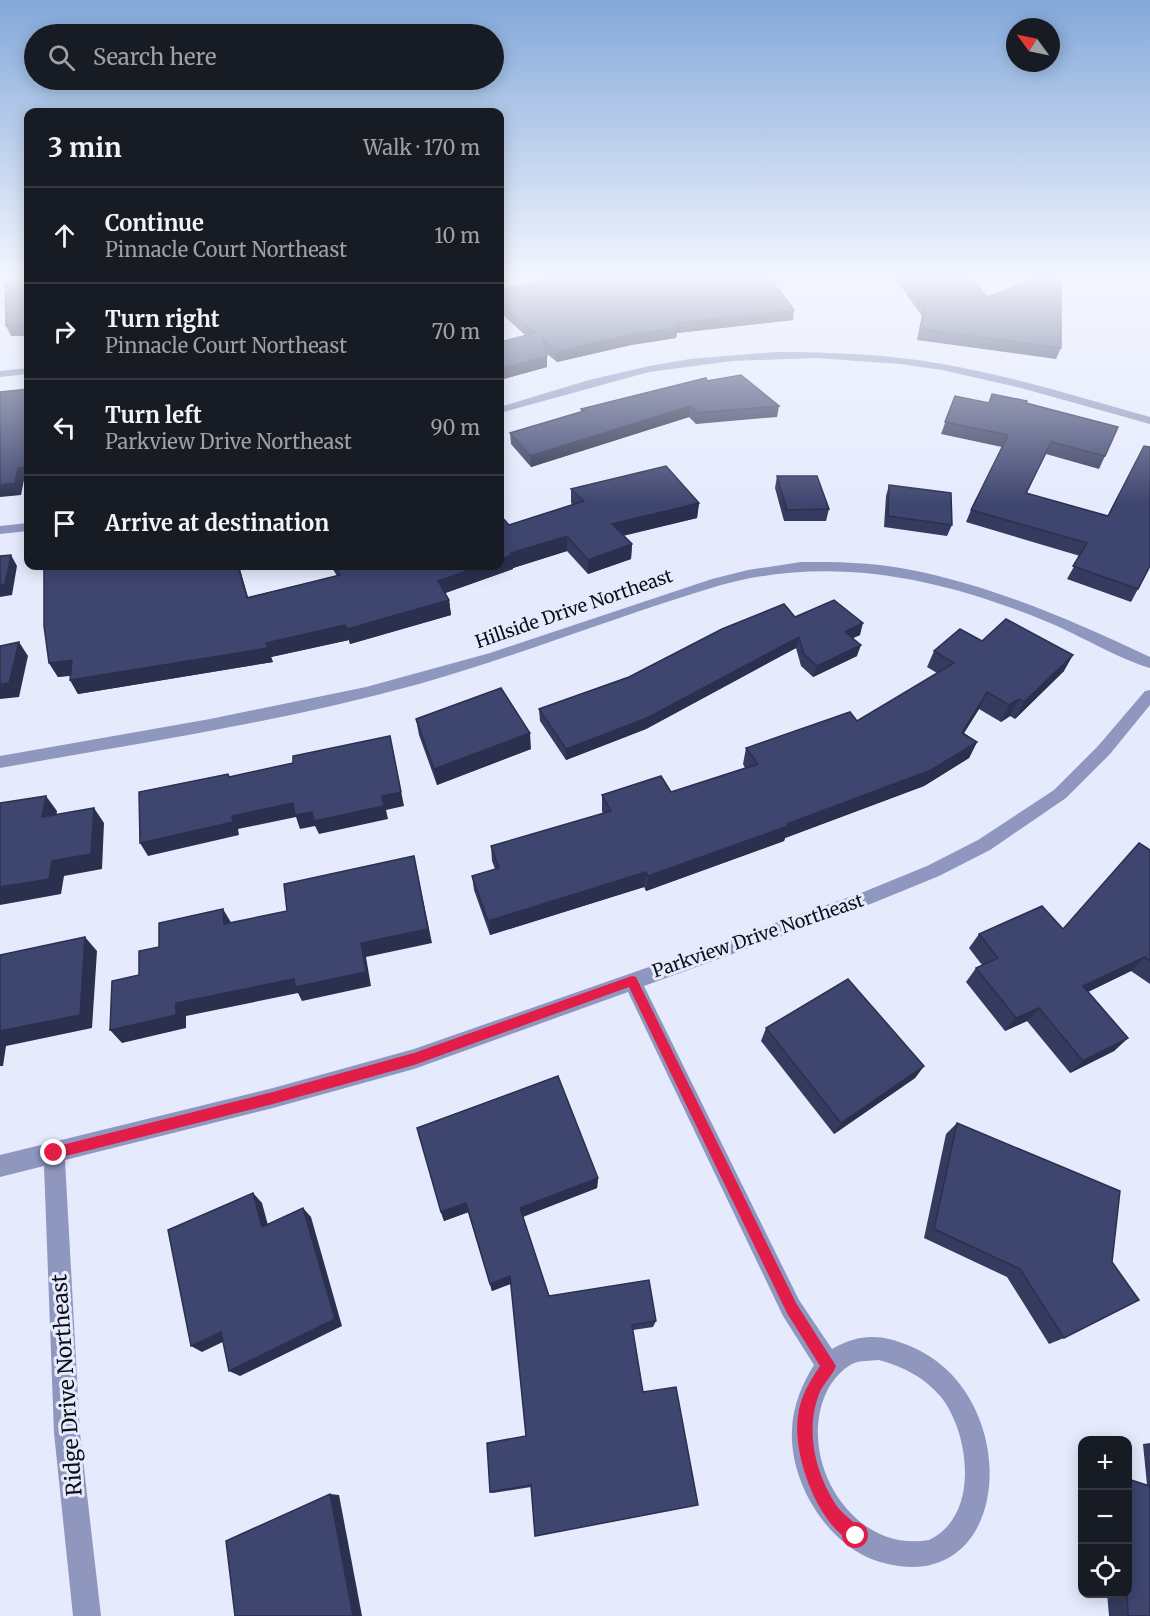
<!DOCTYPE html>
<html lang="en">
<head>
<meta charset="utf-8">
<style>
	body { margin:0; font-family:Merriweather,serif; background:#20242c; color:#f1f3f6 }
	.controls { position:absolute; right:18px; bottom:18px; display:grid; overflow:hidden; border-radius:12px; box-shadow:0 3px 15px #0003 }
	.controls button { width:54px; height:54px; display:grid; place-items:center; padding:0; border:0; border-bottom:2px solid #363941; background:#171b24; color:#f1f3f6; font:30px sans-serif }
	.compass { position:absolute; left:1006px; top:18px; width:54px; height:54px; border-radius:50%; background:#171b24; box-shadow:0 3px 15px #0003; rotate:303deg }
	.stop { position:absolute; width:18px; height:18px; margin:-14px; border:4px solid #e11d48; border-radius:50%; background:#fff }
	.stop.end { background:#e11d48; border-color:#fff; box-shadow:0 2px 6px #0008 }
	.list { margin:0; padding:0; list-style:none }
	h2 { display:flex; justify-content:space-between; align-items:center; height:78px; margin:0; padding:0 24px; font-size:26px }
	h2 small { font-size:20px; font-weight:400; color:#9ea1a6 }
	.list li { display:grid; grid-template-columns:39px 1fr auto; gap:18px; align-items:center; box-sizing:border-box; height:96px; padding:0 24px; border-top:2px solid #363941 }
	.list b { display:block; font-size:22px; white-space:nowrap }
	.list p { margin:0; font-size:20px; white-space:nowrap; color:#9ea1a6 }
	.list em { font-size:20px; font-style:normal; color:#9ea1a6 }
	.icon { flex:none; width:33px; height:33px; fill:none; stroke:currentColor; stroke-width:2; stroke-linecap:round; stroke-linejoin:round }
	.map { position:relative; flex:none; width:1150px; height:1616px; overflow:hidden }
	.search { position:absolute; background:#171b24; box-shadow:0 3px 15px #0003; left:24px; top:24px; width:480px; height:66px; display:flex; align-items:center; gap:15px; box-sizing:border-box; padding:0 21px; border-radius:33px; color:#9ea1a6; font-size:22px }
	.panel { position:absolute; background:#171b24; box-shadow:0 3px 15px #0003; left:24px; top:108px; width:480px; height:462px; border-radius:12px }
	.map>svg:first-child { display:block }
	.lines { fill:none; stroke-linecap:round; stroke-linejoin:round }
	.minor { fill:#8f97bf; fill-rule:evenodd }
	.tertiary { fill:#8f97bf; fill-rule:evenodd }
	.wall { fill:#353b5f }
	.shaded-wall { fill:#2b304e }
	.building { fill:#3e456f; stroke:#2b304e; stroke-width:1.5 }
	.route { fill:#e11d48 }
	.labels { text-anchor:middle; stroke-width:6; stroke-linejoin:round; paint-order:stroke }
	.street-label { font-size:18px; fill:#0e0f16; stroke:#e5eafd }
	.near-street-label { font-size:21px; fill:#0e0f16; stroke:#e5eafd }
</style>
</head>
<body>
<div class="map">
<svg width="1150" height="1616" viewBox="0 0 1150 1616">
	<rect width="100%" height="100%" fill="#e5eafd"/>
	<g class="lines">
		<!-- minor -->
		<g class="minor">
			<path d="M 774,352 C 831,352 887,354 942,364 C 1013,376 1081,398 1150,417 L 1150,424 L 1021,388 L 942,370 L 900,364 L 816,358 L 732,361 L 649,372 L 500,413 L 500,407 L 589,380 L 649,366 L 690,359 Z"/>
			<polygon points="28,523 28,531 0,534 0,526"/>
			<path d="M 801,562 C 836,562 871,562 906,569 C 991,585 1071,620 1150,657 L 1150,668 C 1119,659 1081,636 1050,623 C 945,579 834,554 721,585 C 620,615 521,655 419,684 C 281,722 140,743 0,768 L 0,756 L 210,719 L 366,687 L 490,653 L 712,579 L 748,570 Z"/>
			<path d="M 1150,690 L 1150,705 L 1110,754 L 1066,798 L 990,850 L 939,876 L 873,903 L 644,986 L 799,1300 L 832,1349 C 860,1333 881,1334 910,1346 C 1028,1394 1014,1608 874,1560 C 825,1542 789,1480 792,1429 C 793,1406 802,1384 814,1365 L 783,1316 L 628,992 L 414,1069 L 273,1108 L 65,1160 L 80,1433 L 101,1616 L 73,1616 L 54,1433 L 44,1166 L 0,1177 L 0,1155 L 273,1088 L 414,1049 L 861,893 L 927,866 L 978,840 L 1054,790 L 1098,746 L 1145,691 ZM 879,1360 C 904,1367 924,1377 941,1397 C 970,1434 980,1516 929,1540 C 851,1554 795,1457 827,1391 C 832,1381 841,1370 852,1364 C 860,1360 870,1361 879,1360 Z"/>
		</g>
		<!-- tertiary -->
		<polygon class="tertiary" points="28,368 28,374 0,377 0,371"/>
	</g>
	<!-- wall -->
	<g class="wall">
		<polygon points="28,278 28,336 11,336 6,326"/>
		<polygon points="895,278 971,278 987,297 1061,348 1056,359 917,340 922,316"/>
		<polygon points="500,290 793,320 677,333 676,338 631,345 557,362 546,353 547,367 500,380 500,342 526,336 500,312"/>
		<polygon points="707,381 779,406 777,417 696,424 689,417 531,467 511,444 510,433 581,412 581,409"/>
		<polygon points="992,394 1026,403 1105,456 1099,469 1046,454 1027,493 1108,516 1138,589 1131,602 1067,579 1080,556 966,522 971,510 1002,447 941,434 955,396 989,403"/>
		<polygon points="777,476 829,509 826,521 784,521 775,488"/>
		<polygon points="889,485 952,525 947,536 884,527 886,496"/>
		<polygon points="571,489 699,503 697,518 623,536 632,544 631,559 588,574 567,551 513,568 513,569 445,593 449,600 451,615 350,644 349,640 271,657 273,662 78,694 70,680 70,676 58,677 49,663 44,566 239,566 248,597 337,576 331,566 500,566 509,525 573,505 571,503"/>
		<polygon points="795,617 860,635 853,638 857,656 813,677 801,666 796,648 646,729 566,760 540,721 539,709"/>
		<polygon points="982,641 1064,671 1015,719 1010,716 1001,722 979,709 964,733 977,742 969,758 924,786 785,838 784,841 646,891 644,887 490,935 474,890 472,876 495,869 492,861 491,846 603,814 602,811 602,795 671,792 745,768 743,764 746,748 857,721 937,673 927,667 934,651"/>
		<polygon points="416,719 531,749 437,785 419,735"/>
		<polygon points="1150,850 1150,984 1131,971 1088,992 1128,1038 1114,1051 1070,1073 1027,1021 1005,1031 966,982 976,968 982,965 969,948 979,934 1063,929"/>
		<polygon points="766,1028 924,1066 915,1078 834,1134 761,1041"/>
		<polygon points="957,1123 1064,1338 1049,1344 1007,1277 924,1238 946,1134"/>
		<polygon points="598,1178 597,1188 523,1217 549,1296 656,1321 653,1327 633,1330 531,1487 493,1493 490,1492 526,1436 511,1284 492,1291 468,1212 444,1221 441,1212"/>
		<polygon points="1150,1443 1150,1616 1109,1616 1107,1593 1128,1593 1147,1485 1143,1444"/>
	</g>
	<!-- shaded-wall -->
	<g class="shaded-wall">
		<polygon points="794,310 793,320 677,333 676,338 631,345 557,362 556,352 674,323"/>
		<polygon points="547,356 547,367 500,380 500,369"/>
		<polygon points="690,406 689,417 531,467 530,456"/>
		<polygon points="1051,442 1046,454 1020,505 1026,493"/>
		<polygon points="28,467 28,479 24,480 21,495 0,497 0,485 18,468"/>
		<polygon points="699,503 697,518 612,538 612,524"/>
		<polygon points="567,536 567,551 513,568 513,569 440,595 438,581 481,566 500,566 500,559 511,553"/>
		<polygon points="632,544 631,559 588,574 588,560"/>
		<polygon points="11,555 17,566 12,595 0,597 0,585"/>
		<polygon points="238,566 239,566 252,612 247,598"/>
		<polygon points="449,600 451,615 350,644 347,629"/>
		<polygon points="863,623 860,635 842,643 845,632"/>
		<polygon points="345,625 349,640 271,657 273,662 78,694 70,680 266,643"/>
		<polygon points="799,637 796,648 646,729 566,760 566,749"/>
		<polygon points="19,642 28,656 19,697 0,699 0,684"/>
		<polygon points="861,645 857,656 813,677 817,666"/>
		<polygon points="1073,655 1064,671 1015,719 1024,702"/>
		<polygon points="72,660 80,674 58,677 49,663"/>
		<polygon points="987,692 979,709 954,749 962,733"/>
		<polygon points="1019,699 1010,716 1001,722 1009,705"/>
		<polygon points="530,733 531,749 437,785 434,769"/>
		<polygon points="390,736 404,806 386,810 388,819 319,834 315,826 300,829 296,817 238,829 239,835 148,856 140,843 232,816 293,803 382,796"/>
		<polygon points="977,742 969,758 924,786 785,838 784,841 646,891 648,876 787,824"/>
		<polygon points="46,796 57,811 54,832 42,817"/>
		<polygon points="94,808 104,823 102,869 64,876 61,894 0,905 0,887 52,861"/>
		<polygon points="414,856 432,943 366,957 371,986 302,1001 298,993 186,1016 186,1028 122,1043 110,1030 176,1003 361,943"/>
		<polygon points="646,872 644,887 490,935 488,921"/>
		<polygon points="223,909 232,924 224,924"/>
		<polygon points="85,937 97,951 92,1028 6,1046 3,1066 0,1066 0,1031"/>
		<polygon points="1145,957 1131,971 1071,1000 1083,986"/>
		<polygon points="1039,1008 1027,1021 1005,1031 1016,1018"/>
		<polygon points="1128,1038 1114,1051 1070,1073 1083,1061"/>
		<polygon points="924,1066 915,1078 834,1134 841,1123"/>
		<polygon points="598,1178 597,1188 521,1217 520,1208"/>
		<polygon points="253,1193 262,1203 271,1236 262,1227"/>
		<polygon points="466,1203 469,1212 444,1221 441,1212"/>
		<polygon points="303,1208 311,1217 342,1326 240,1376 229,1371"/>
		<polygon points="510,1276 512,1283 492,1291 490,1284"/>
		<polygon points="221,1332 231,1338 202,1352 191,1346"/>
		<polygon points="330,1494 339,1495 362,1616 353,1616"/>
	</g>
	<!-- building -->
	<g class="building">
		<polygon points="5,278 28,278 28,325 6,326"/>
		<polygon points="558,278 770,278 794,310 674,323 677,328 632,334 556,352 543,340 547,356 500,369 500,342 535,333 500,302 500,298 502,298 500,296 500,290 541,280"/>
		<polygon points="905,278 971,278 987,297 1037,278 1052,278 1061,282 1061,348 920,329 925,306"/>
		<polygon points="741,375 779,406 698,413 690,406 530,456 510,433 584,411 581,409 706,378 707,381"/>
		<polygon points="28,389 28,467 18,468 15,483 0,485 0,392"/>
		<polygon points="992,394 1027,401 1026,403 1118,427 1105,456 1051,442 1026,493 1108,516 1144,446 1150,447 1150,566 1138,589 1073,566 1087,543 971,510 1008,435 945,422 955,396 989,403"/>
		<polygon points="666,466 699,503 612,524 632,544 588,560 567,536 511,553 512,555 500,559 500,515 509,525 584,501 571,489"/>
		<polygon points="777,476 817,476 829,509 787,510"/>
		<polygon points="889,485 951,493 952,525 888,516"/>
		<polygon points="11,555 5,584 0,585 0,556"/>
		<polygon points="44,566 238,566 247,598 340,575 335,566 481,566 438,581 449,600 347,629 345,625 266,643 268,648 70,680 72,660 49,663 44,626"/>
		<polygon points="834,600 863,623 845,632 861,645 817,666 804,654 799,637 647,718 566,749 539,709 629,677 722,629 784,604 795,617"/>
		<polygon points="1006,619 1073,655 1024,702 1019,699 1009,705 987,692 962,733 977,742 931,770 787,824 788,826 648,876 646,872 488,921 472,876 499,868 491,846 611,811 602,795 661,776 671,792 758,764 746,748 850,712 857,721 954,663 934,651 960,629 982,641"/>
		<polygon points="19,642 9,683 0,684 0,646"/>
		<polygon points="501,688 530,733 434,769 416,719"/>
		<polygon points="390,736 401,792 382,796 384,806 314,821 312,812 295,815 293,803 232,816 233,822 140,843 139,792 228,774 229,777 293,763 293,756"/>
		<polygon points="46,796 42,817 94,808 91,854 52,861 49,879 0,887 0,803"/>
		<polygon points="1139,843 1150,850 1150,961 1145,957 1083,986 1128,1038 1083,1061 1039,1008 1016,1018 976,968 998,958 979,934 1042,906 1063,929"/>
		<polygon points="414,856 428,929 361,943 366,972 295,987 294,979 176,1003 176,1015 110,1030 112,981 139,975 139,951 159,947 159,923 223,909 224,924 287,911 284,884"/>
		<polygon points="85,937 80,1015 0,1031 0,955"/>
		<polygon points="848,979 924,1066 841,1123 766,1028"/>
		<polygon points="558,1076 598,1178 520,1208 549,1296 649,1280 656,1321 632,1325 643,1392 676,1387 698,1505 535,1536 531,1485 490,1492 487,1443 526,1436 510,1276 490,1284 466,1203 441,1212 417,1128"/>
		<polygon points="957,1123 1120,1191 1112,1262 1139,1300 1064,1338 1020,1269 934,1229"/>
		<polygon points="253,1193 262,1227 303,1208 335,1319 229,1371 221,1332 191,1346 168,1230"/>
		<polygon points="1128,1479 1150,1486 1150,1616 1128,1616 1127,1593 1128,1593"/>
		<polygon points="330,1494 353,1616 235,1616 226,1541"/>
	</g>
	<!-- sky -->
	<linearGradient id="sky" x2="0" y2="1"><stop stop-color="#83a8da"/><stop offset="0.55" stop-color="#f3f6fe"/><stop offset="1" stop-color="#f3f6fe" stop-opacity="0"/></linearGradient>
	<rect width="1150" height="504" fill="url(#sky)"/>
	<!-- route -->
	<path class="route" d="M 632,976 L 636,977 L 796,1303 L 836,1366 C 832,1376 823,1384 819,1394 C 805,1430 815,1473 836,1505 C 844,1517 859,1523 864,1536 L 862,1542 L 856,1544 C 818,1528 792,1454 798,1416 C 800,1397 810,1381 820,1366 L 787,1313 L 629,987 L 414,1065 L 273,1104 L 54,1159 L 49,1157 L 47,1153 L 49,1149 L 54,1147 L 273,1092 L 414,1053 Z"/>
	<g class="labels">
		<!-- street labels -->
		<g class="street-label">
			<text transform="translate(574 609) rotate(-19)" y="6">Hillside Drive Northeast</text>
			<text transform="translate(758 936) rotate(-19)" y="6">Parkview Drive Northeast</text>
		</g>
		<!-- near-street labels -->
		<g class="near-street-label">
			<text transform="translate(67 1385) rotate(-94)" y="7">Ridge Drive Northeast</text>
		</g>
	</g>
</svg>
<div class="controls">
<button>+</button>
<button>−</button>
<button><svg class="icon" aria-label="locate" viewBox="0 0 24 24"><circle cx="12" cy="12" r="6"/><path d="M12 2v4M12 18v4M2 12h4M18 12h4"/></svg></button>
</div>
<svg class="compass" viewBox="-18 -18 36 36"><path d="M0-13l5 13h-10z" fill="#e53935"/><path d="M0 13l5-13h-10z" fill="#9ea1a6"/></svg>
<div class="stop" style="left:856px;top:1536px"></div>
<div class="stop end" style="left:54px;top:1153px"></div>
<div class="search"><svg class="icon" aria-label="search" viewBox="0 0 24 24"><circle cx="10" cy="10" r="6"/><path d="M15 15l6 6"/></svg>Search here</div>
<section class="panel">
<h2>3 min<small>Walk · 170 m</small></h2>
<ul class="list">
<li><svg class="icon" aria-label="ahead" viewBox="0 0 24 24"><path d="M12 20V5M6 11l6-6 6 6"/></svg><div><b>Continue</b><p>Pinnacle Court Northeast</p></div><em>10 m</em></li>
<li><svg class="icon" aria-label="right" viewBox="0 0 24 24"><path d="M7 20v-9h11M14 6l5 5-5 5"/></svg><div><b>Turn right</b><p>Pinnacle Court Northeast</p></div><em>70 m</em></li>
<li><svg class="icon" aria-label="left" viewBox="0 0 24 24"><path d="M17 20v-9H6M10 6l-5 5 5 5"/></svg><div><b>Turn left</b><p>Parkview Drive Northeast</p></div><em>90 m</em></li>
<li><svg class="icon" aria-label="arrive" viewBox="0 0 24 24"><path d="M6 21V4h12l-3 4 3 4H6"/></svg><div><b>Arrive at destination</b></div></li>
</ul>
</section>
</div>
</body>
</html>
